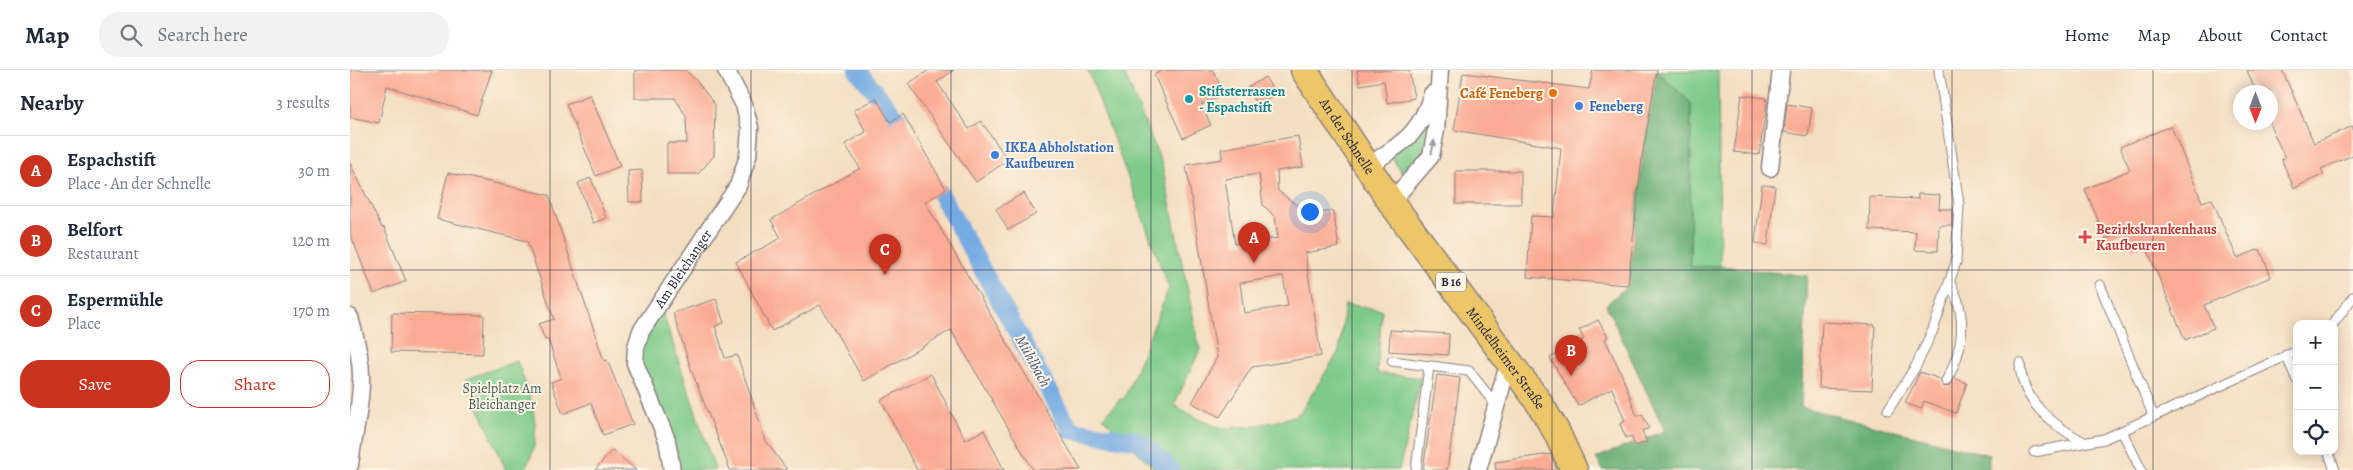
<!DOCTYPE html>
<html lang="en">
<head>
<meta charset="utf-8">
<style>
	body { margin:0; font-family:Alegreya,serif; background:#f2f2f3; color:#1f2937 }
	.controls { position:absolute; right:15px; bottom:15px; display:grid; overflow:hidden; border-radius:10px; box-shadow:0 2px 12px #0003 }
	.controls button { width:45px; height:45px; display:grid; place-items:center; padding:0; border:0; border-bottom:1px solid #e0e1e3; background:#fff; color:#1f2937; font:25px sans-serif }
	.compass { position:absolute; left:1883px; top:15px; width:45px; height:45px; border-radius:50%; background:#fff; box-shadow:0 2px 12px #0003; rotate:180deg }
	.you { position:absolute; left:959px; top:141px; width:18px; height:18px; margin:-12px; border:4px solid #fff; border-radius:50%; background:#1a73e8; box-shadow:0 0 0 8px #1a73e833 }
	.badge { display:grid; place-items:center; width:32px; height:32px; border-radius:50%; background:#c8321e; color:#fff; font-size:16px; font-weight:700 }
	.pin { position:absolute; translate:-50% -41px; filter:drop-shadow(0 1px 2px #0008) }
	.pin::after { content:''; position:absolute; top:26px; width:18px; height:15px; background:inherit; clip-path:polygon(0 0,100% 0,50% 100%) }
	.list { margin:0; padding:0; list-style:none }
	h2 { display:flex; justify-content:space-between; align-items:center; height:65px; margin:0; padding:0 20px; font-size:21px }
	h2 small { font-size:16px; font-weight:400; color:#747a83 }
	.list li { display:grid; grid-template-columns:32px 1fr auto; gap:15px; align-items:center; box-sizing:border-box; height:70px; padding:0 20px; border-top:1px solid #e0e1e3 }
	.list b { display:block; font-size:19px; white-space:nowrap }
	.list p { margin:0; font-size:16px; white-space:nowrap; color:#747a83 }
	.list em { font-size:16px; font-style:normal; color:#747a83 }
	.actions { display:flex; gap:10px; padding:15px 20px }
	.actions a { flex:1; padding:11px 0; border:1px solid #c8321e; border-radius:20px; text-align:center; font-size:18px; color:#c8321e }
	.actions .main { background:#c8321e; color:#fff }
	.icon { flex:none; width:28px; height:28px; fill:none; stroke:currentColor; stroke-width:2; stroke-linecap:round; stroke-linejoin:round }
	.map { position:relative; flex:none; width:2003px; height:400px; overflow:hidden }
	header { display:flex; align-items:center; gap:30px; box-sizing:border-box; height:70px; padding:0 25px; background:#fff; border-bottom:1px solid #e0e1e3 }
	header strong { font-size:24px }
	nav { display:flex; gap:28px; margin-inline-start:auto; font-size:18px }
	.search { width:350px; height:45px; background:#f2f2f3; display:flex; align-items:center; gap:12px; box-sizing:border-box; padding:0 18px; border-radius:20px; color:#747a83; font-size:19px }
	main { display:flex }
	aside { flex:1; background:#fff }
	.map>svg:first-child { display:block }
	.green { fill:#7dca89; stroke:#507662 }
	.forest { fill:#66ae75; stroke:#446858 }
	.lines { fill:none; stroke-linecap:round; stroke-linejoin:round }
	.canal { stroke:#75abe3; stroke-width:18 }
	.building { fill:#fbaa93; fill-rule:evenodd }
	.service-casing { stroke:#8b807e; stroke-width:11 }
	.minor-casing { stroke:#8b807e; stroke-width:19 }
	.primary-casing { stroke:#8b807e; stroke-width:29 }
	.service { stroke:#fff; stroke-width:9 }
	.minor { stroke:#fff; stroke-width:16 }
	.primary { stroke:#ecc669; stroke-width:26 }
	.oneway { fill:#9c9ca7 }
	.grid { fill:none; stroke:#22223b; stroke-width:1; stroke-opacity:0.55 }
	.food-dot { fill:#e8710a; stroke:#fcf5e5; stroke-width:2 }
	.culture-dot { fill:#0f9aa8; stroke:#fcf5e5; stroke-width:2 }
	.shop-dot { fill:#3f7fe0; stroke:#fcf5e5; stroke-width:2 }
	.health-dot { fill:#e0444e; stroke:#fcf5e5; stroke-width:2 }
	.labels { text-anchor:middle; stroke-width:4; stroke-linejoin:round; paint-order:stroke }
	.shield { fill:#fcf5e5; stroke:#63616e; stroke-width:1 }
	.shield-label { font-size:12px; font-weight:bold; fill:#22223b }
	.culture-label { font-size:14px; font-weight:bold; fill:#0d838f; stroke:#fcf5e5; text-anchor:start }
	.food-label { font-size:14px; font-weight:bold; fill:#c56008; stroke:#fcf5e5; text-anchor:end }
	.shop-label { font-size:14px; font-weight:bold; fill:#366cbe; stroke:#fcf5e5; text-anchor:start }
	.street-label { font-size:14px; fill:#22223b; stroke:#fcf5e5 }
	.health-label { font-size:14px; font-weight:bold; fill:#be3a42; stroke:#fcf5e5; text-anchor:start }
	.park-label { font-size:14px; fill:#425d56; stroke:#fcf5e5 }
	.water-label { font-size:15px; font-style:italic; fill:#43597e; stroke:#fcf5e5 }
</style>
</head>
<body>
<header>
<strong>Map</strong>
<div class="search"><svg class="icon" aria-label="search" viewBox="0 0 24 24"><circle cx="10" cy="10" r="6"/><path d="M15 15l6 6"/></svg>Search here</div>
<nav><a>Home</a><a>Map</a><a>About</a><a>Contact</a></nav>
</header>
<main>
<aside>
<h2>Nearby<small>3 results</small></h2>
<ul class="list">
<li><span class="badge">A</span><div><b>Espachstift</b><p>Place · An der Schnelle</p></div><em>30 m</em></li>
<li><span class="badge">B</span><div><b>Belfort</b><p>Restaurant</p></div><em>120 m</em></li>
<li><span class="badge">C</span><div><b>Espermühle</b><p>Place</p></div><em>170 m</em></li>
</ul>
<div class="actions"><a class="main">Save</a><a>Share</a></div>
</aside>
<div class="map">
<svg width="2003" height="400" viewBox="0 0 2003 400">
	<rect width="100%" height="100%" fill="#fcf5e5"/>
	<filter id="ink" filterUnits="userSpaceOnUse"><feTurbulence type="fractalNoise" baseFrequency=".02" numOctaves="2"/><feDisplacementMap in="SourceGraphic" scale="10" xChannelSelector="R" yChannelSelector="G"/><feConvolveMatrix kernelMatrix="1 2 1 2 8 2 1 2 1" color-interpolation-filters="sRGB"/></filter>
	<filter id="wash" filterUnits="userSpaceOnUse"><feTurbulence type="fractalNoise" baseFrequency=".0096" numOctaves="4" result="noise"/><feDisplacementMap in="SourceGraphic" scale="20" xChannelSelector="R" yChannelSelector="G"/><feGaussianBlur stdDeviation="1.12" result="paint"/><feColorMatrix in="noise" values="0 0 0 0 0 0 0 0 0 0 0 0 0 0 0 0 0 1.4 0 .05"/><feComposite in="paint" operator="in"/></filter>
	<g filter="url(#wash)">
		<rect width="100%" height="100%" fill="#f4dec1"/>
		<!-- green -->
		<g class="green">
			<path d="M 738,0 L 773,0 L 812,94 L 850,280 L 824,335 C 836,341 857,355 870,357 C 888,360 934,352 950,343 L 989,281 L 995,234 L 1032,240 L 1027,303 L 1071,308 L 1049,400 L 806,400 L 753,348 L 771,328 L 773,330 L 776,325 L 819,218 Z"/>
			<polygon points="1368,0 1370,196 1340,197 1341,33 1306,1"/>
			<polygon points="1080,50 1075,84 1055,108 1041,86"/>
			<polygon points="311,238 365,400 328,400 290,293 290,277"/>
			<path d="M 167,291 C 180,325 197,367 174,400 L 156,400 L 116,309 Z"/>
		</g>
		<!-- forest -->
		<polygon class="forest" points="1306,1 1341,33 1340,197 1370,196 1457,206 1451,337 1639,385 1639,400 1253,400 1246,388 1315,361 1256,235 1278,215 1292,88"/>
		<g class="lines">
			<!-- canal -->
			<g class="canal">
				<polyline points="507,0 547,48"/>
				<polyline points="590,123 721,360 790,371 821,400"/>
			</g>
		</g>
		<g id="blocks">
			<!-- building -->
			<g class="building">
				<polygon points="0,0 142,0 127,45 37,16 29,53 0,47"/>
				<polygon points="285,0 335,0 346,10 365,35 364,86 348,104 317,104 317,73 337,73 336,46 325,28 285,28"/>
				<polygon points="579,0 604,0 587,12 619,59 631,51 658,90 626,112 558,14"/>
				<polygon points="813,0 863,0 874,24 851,35 861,55 833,68 804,5"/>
				<polygon points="1007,0 1059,0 1064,28 1037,33 1034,11 1010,15"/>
				<polygon points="1243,0 1307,0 1292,88 1278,215 1177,207 1181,146 1204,147 1211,78 1104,60 1113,3 1239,19"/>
				<polygon points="1897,0 1932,0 1964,73 2003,56 2003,85 1971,99 1974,104 1944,118 1933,93 1932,89 1935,88 1920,55 1920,22 1906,22"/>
				<polygon points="915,7 926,24 907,35 897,18"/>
				<polygon points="240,25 270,96 246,106 216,34"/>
				<polygon points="1392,25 1416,28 1417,32 1409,85 1384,82"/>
				<polygon points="526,28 540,52 553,44 596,119 575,132 731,400 683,400 601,260 514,311 470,235 422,261 386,192 431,168 421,150 510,98 495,74 516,62 504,40"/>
				<polygon points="1437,34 1462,38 1458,66 1434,62"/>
				<polygon points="1821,56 1852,132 1862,129 1887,188 1910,179 1921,207 1854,235 1864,258 1835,270 1795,174 1783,179 1776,161 1756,169 1735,119 1780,100 1770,77"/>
				<path d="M 948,66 L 953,97 L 927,101 L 928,121 L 959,144 L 983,141 L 989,177 L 955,183 L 971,286 L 902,297 L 870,347 L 842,333 L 867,287 L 836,95 L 872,89 L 871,79 ZM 909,104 L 913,135 L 925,147 L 928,168 L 885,174 L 875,109 ZM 933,206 L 938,236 L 894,243 L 890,213 Z"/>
				<polygon points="0,93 32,158 34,157 56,211 24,224 0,163"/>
				<polygon points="292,100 293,132 279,132 278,101"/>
				<rect x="1106" y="101" width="65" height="33"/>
				<polygon points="98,103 199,125 254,291 257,290 283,354 253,365 241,333 213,344 201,312 211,308 198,269 195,270 189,254 204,249 177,171 87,149"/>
				<polygon points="241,108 256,148 243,153 228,113"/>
				<polygon points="1412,115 1425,116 1418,175 1405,173"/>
				<polygon points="674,123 686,144 658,160 646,139"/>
				<polygon points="1568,124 1590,125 1589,139 1602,139 1602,155 1589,155 1588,181 1565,180 1566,162 1519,160 1520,127 1568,129"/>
				<polygon points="366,229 374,253 365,256 375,288 387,285 416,371 437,400 380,400 341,299 323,243"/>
				<polygon points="42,243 134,245 133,284 41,282"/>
				<polygon points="1248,250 1258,267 1255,269 1272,305 1287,346 1292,344 1299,358 1292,361 1297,372 1285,376 1281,366 1276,368 1270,354 1275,351 1262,318 1228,336 1200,288 1234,269 1229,260"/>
				<polygon points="1472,252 1525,255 1522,320 1469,318"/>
				<polygon points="1040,260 1099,264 1098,285 1039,281"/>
				<polygon points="1570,302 1590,309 1594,317 1600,316 1604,308 1617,313 1606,343 1574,331 1571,339 1555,333"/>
				<polygon points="581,304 615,370 634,360 654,400 567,400 531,330"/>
				<polygon points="1087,305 1110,308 1106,339 1097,400 1073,400"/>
				<polygon points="262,380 286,400 245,400"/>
				<polygon points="1200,384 1207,400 1146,400 1145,392"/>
			</g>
		</g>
	</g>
	<g filter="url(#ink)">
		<use href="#blocks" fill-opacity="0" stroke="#8b807e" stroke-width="1"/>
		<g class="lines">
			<!-- service casing -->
			<g class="service-casing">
				<g id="service">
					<polyline points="1750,215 1803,345"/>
					<polyline points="1983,254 2003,227"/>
					<polyline points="1936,285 1947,310"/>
					<polyline points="1042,291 1119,301 1146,335"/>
					<path d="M 1670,293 C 1671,331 1702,355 1734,372"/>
					<path d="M 1596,311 C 1614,280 1618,245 1600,213"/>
					<polyline points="1538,340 1566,296 1583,260 1606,192 1609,134 1589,0"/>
					<polyline points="1772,361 1791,400"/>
					<polyline points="1978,381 1985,400"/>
					<polyline points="1684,382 1754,369 1947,281"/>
					<polyline points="1066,400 1079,296"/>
				</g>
			</g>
			<!-- minor casing -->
			<g class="minor-casing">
				<g id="minor">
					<path d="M 1018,96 C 1053,72 1069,66 1082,24"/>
					<polyline points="1420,98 1431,0"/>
					<polyline points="1041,132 1081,86 1086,60 1090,0"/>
					<path d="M 0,247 C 5,268 12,289 11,311 C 11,339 3,367 0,395"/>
					<path id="s1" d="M 322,400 L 317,370 L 285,293 L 286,277 L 291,261 L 388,116 L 398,86 L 400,58 L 394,35 L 376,0"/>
					<polyline points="1128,400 1155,305 1161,293"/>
				</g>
			</g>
			<!-- primary casing -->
			<g class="primary-casing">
				<g id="primary">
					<path id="s2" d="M 954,0 L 1041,132 L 1188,331 L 1206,361 L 1224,400"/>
				</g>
			</g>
			<!-- service -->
			<use href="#service" class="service"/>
			<!-- minor -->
			<use href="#minor" class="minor"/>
			<!-- primary -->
			<use href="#primary" class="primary"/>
		</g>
		<!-- one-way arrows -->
		<defs><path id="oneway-solid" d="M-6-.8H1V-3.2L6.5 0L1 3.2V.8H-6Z" transform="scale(1.25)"/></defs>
		<use class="oneway" href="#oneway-solid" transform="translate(1083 77) rotate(-78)"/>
	</g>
	<!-- grid -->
	<path class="grid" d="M 200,0 L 200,400M 401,0 L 401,400M 601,0 L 601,400M 801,0 L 801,400M 1002,0 L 1002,400M 1202,0 L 1202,400M 1402,0 L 1402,400M 1602,0 L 1602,400M 1803,0 L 1803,400M 0,200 L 2003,200"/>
	<!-- markers -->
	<circle class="food-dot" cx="1203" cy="23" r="5"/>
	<circle class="culture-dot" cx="839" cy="29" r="5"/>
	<g class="shop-dot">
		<circle cx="1229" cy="36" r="5"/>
		<circle cx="645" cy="85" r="5"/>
	</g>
	<path class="health-dot" d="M1732.5 159.5h5v5h5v5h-5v5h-5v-5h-5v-5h5z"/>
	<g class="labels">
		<!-- shield labels -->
		<rect class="shield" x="1086" y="202.5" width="30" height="19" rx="4"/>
		<g class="shield-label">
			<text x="1101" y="216">B 16</text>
		</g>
		<!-- culture labels -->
		<g class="culture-label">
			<text x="849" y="26">Stiftsterrassen<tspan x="849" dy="16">- Espachstift</tspan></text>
		</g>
		<!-- food labels -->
		<g class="food-label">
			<text x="1193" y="28">Café Feneberg</text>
		</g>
		<!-- shop labels -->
		<g class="shop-label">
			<text x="1239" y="41">Feneberg</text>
			<text x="655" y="82">IKEA Abholstation<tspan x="655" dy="16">Kaufbeuren</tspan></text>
		</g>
		<!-- street labels -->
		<g class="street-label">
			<text dy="5" stroke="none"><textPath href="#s2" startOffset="79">An der Schnelle</textPath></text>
			<text dy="5" stroke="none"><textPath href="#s1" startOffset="222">Am Bleichanger</textPath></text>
			<text dy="5" stroke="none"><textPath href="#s2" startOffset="352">Mindelheimer Straße</textPath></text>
		</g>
		<!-- health labels -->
		<g class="health-label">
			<text x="1746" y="164">Bezirkskrankenhaus<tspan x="1746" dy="16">Kaufbeuren</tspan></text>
		</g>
		<!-- park labels -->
		<g class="park-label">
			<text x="152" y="323">Spielplatz Am<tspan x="152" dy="16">Bleichanger</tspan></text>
		</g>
		<!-- water labels -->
		<g class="water-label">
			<text transform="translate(683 291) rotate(61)" y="5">Mühlbach</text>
		</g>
	</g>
</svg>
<div class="controls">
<button>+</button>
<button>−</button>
<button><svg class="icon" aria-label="locate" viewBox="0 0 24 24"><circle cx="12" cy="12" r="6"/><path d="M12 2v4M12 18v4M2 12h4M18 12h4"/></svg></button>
</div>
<svg class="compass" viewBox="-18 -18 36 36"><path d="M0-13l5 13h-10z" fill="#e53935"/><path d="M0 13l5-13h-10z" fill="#747a83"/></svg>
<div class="you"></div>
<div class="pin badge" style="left:904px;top:193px">A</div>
<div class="pin badge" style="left:1221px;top:306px">B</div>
<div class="pin badge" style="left:535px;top:205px">C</div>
</div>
</main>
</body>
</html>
